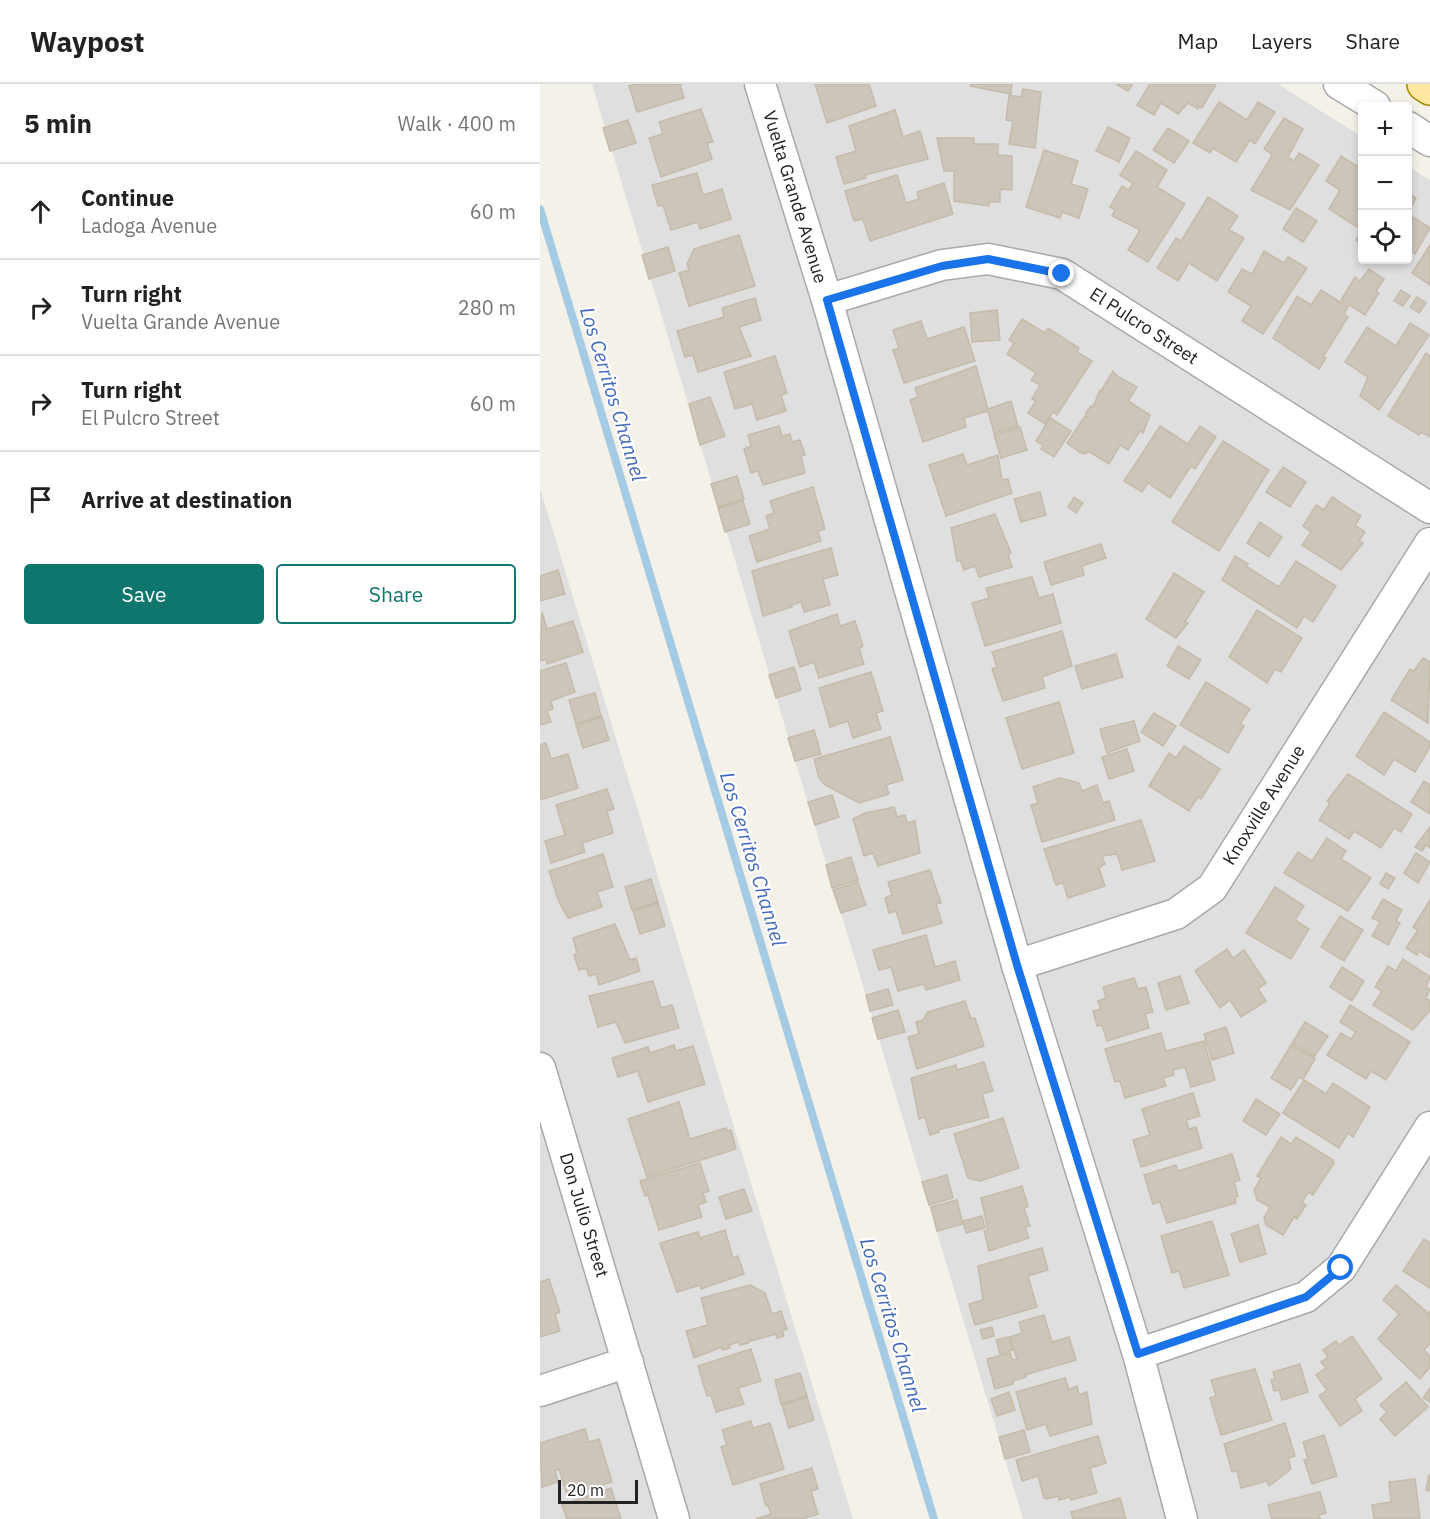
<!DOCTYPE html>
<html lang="en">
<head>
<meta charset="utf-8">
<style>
	body { margin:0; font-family:"IBM Plex Sans",sans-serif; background:#f2f2f2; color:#222 }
	.controls { position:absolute; right:18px; top:18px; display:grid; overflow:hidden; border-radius:6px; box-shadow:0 3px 9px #0003 }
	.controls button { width:54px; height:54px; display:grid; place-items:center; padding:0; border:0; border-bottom:2px solid #e0e0e0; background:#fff; color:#222; font:30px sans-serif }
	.scale { position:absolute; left:18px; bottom:15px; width:80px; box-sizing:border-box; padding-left:6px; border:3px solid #222; border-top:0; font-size:16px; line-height:21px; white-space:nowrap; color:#222; -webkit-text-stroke:4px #fff; paint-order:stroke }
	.stop { position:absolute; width:18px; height:18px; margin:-14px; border:4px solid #1a73e8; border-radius:50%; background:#fff }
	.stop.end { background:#1a73e8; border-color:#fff; box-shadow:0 2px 6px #0008 }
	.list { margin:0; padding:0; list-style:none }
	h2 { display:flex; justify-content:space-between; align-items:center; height:78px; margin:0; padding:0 24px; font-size:26px }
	h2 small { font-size:20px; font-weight:400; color:#767676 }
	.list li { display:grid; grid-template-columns:39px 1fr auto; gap:18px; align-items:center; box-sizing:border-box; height:96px; padding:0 24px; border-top:2px solid #e0e0e0 }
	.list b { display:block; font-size:22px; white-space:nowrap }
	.list p { margin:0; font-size:20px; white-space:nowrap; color:#767676 }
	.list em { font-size:20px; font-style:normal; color:#767676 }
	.actions { display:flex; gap:12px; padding:18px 24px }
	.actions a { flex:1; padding:14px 0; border:2px solid #0f766e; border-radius:6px; text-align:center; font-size:21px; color:#0f766e }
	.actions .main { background:#0f766e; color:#fff }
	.icon { flex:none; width:33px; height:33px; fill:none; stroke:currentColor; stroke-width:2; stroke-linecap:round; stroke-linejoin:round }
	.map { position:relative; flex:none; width:890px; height:1435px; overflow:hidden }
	header { display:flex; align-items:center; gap:36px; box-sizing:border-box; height:84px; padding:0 30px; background:#fff; border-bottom:2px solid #e0e0e0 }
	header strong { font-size:28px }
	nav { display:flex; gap:33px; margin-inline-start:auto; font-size:21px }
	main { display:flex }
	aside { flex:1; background:#fff }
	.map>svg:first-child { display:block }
	.residential { fill:#e0dfdf }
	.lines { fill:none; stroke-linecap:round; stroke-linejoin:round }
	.stream { stroke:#a5cae4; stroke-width:8 }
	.building { fill:#cbc5ba; stroke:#c6bba9; stroke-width:1.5 }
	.minor-casing { stroke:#a9a9a9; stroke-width:33 }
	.major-casing { stroke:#a08800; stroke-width:36 }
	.minor { stroke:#fff; stroke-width:30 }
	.major { stroke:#ffe8a1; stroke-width:33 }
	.route { stroke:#1a73e8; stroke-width:8 }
	.labels { text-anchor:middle; stroke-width:4.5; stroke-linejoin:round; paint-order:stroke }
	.street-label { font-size:18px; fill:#222; stroke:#fff }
	.water-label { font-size:20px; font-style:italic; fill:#4369bd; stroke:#fff }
</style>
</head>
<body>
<header>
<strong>Waypost</strong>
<nav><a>Map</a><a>Layers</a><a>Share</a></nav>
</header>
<main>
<aside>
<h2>5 min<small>Walk · 400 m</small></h2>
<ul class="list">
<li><svg class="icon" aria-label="ahead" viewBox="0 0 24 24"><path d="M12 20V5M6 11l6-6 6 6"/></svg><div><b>Continue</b><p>Ladoga Avenue</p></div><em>60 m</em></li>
<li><svg class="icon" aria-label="right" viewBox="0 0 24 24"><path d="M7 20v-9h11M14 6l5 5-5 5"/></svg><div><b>Turn right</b><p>Vuelta Grande Avenue</p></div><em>280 m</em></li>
<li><svg class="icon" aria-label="right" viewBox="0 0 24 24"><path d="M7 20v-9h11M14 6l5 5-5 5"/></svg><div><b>Turn right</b><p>El Pulcro Street</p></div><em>60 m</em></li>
<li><svg class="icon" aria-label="arrive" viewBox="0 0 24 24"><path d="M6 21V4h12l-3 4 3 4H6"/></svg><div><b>Arrive at destination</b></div></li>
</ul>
<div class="actions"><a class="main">Save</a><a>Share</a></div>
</aside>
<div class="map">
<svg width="890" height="1435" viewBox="0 0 890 1435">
	<rect width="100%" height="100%" fill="#f3f1e8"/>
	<!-- residential -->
	<g class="residential">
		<polygon points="52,0 738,0 822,53 822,176 868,176 868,82 890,96 890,1435 483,1435"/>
		<polygon points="0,404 313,1435 0,1435"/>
	</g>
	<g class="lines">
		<!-- stream -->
		<polyline class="stream" points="0,125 394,1435"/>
	</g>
	<!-- building -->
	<g class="building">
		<polygon points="95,0 142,0 140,1 144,14 97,28 89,2"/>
		<polygon points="275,0 329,0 336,22 287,39"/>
		<polygon points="431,0 472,0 471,10 430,2"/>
		<polygon points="576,0 593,0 588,7"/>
		<polygon points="610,0 676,0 662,24 659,22 658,25 648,19 638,30 621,19 614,31 597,21"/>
		<polygon points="483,5 501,8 495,64 469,60 473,37 466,36 469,11 481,13"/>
		<polygon points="679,18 707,36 718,18 735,28 715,60 710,56 696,78 673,64 670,69 653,59"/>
		<polygon points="161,25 173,58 167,59 172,75 121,93 109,54 123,50 119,38"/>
		<polygon points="355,26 363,53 380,47 388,75 325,91 326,94 304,100 296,73 316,67 309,42"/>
		<polygon points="744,34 763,45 748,73 754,77 759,69 779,81 750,126 711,106 730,75 732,70 724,65"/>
		<polygon points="88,36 96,59 70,67 63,44"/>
		<polygon points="568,43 590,54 579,78 556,67"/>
		<polygon points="628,44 649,57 634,79 613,66"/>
		<polygon points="397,54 434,54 434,60 458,60 458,71 472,72 472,106 460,105 460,118 449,118 449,122 414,117 414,87 404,87"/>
		<polygon points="504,66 538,77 531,100 548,105 539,134 522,128 520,134 486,123"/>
		<polygon points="596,67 627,86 617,103 645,120 608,178 588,166 600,146 572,132 575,126 570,123 582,102 589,106 593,99 580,91"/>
		<polygon points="801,72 817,82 819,79 822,81 822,135 817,143 789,125 800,106 786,97"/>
		<polygon points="157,89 163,111 182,105 191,135 160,145 158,138 131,146 123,121 118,122 112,101"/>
		<polygon points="357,91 366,119 379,115 377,108 404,99 413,130 330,157 323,135 314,137 305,107"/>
		<polygon points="868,109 876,114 868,130 890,144 875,170 868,165"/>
		<polygon points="668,113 698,132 689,146 704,154 677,197 649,179 638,197 617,184 636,154 641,157"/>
		<polygon points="756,124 777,137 763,158 743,145"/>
		<polygon points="822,145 822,161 816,156"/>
		<polygon points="199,151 215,202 149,222 139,189 149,186 147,180 154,165"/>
		<polygon points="890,161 890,201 872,189"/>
		<polygon points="128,163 135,187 109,195 102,171"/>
		<polygon points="724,167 744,179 748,173 767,184 723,250 702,237 711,222 688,208 702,185 712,190"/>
		<polygon points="829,185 844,195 836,207 839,209 825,231 801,216 815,193 820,197"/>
		<polygon points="781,206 808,223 804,230 808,233 783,273 786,274 779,285 733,254 757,212 771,221"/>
		<polygon points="861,206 870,212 863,222 854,217"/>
		<polygon points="877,213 886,219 879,229 870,223"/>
		<polygon points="215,214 221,236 199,243 211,272 158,288 153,271 145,273 137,247 184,233 182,224"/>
		<polygon points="457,226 460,256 432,258 430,229"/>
		<polygon points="482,235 505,249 508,244 539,264 537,268 552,277 517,331 513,328 505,340 488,329 496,317 492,315 500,301 491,296 496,289 467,270 474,259 469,256"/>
		<polygon points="381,237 387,255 424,243 435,277 364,299 353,266 359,264 353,246"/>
		<polygon points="870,239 889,251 839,326 820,312 828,293 805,278 827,243 856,262"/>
		<polygon points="886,269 890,272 890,353 881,348 879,351 848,332"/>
		<polygon points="235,272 247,309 241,311 246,327 217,336 212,320 195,325 184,288"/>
		<polygon points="436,282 448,325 471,317 478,342 454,349 448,327 424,334 426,343 383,358 370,316 378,313 375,304"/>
		<polygon points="573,287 577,292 597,303 588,317 610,331 603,349 600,347 588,366 580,361 569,380 548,367 546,370 541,369 527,359 545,332 547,333 546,329 551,322 553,323 560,306 563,308 562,305"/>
		<polygon points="170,313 185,352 160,361 149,320"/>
		<polygon points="510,334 531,347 514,373 501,365 503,361 496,357"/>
		<polygon points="239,342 242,352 250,350 252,358 260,356 265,371 261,372 265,389 223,401 218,387 211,389 204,365 211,362 208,351"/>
		<polygon points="620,342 648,360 660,342 676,353 655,385 651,382 630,414 608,399 602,408 584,397"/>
		<polygon points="480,343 487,366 461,374 454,351"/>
		<polygon points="683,357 729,386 679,467 632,438"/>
		<polygon points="423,370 427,381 458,371 462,396 468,395 472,409 406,432 389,381"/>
		<polygon points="743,383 766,398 750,423 726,408"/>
		<polygon points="197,392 204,415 178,423 171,400"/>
		<polygon points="273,403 285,445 278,447 281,457 217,478 209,452 230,445 226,432 234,429 230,417"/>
		<polygon points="500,408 506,431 481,438 474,415"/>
		<polygon points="534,413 543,419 536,429 528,423"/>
		<polygon points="792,413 821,432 815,441 825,448 819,457 823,459 801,486 762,461 771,448 763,442 776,421 784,426"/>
		<polygon points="203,417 210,440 185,448 178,424"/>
		<polygon points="455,430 471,469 468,470 472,483 439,493 435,482 424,486 420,476 417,477 411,444"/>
		<polygon points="720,438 742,453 729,473 707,459"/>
		<polygon points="561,460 566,474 542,482 544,491 511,501 504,478"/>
		<polygon points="291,464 298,491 283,495 290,521 264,528 261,518 252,521 252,523 223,532 212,487"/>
		<polygon points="695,472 708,480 706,482 739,503 756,477 796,502 773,538 764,532 757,544 682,496"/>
		<polygon points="18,486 25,510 0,517 0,492"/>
		<polygon points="634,489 664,508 645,538 648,539 636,554 606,535"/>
		<polygon points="492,493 499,514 513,510 521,539 445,562 432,519 449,514 446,504"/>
		<polygon points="717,526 762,554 741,588 735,585 727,599 689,573"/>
		<polygon points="2,528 7,545 33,537 43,568 7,580 6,575 0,577"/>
		<polygon points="297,530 300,542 315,537 323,562 319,564 324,580 279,594 274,578 260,583 249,547"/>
		<polygon points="522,547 532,582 502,593 505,604 463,617 452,585 457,583 452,568"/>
		<polygon points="638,562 661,576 649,595 627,582"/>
		<polygon points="576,570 583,593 542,605 535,582"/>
		<polygon points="883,574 890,578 888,639 851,616 870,585 874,587"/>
		<polygon points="26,579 35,608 11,617 13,625 7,627 11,638 0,641 0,587"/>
		<polygon points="254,583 261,606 236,614 229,591"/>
		<polygon points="331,588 343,627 336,629 341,645 313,654 308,637 290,643 279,604"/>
		<polygon points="666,598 710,625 700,640 704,642 688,669 640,641"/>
		<polygon points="55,609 61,632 36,640 29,616"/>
		<polygon points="519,618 534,669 482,685 466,634"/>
		<polygon points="844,628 890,658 890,663 875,688 854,675 844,691 816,672"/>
		<polygon points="614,629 636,642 623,662 601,648"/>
		<polygon points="62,633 69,656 43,664 36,641"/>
		<polygon points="594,637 600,657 567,669 560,645"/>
		<polygon points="274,646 281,670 255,677 248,654"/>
		<polygon points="350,653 363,696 346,701 349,710 319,719 285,701 279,694 274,675"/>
		<polygon points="6,659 11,675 28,670 38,704 0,716 0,661"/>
		<polygon points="644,662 680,685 661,715 658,713 649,727 609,702 629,669 636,674"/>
		<polygon points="587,665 594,687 569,695 562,673"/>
		<polygon points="808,690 872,730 861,748 854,744 841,764 814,747 809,755 779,736 790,719 787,717"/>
		<polygon points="520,694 539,699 542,707 557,701 563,719 569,717 575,736 502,758 491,721 498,719 493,703"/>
		<polygon points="884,697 890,701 890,730 871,718"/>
		<polygon points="67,705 74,725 67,727 73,749 42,759 45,768 11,779 5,757 25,751 16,721"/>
		<polygon points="292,711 299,733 275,741 268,718"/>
		<polygon points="354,723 357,733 365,731 367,739 375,737 380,769 338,782 333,769 324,772 313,735 325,729"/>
		<polygon points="601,736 615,777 582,786 576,767 576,770 562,772 565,780 559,784 565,802 528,814 523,799 516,801 504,765"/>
		<polygon points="890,743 890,764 886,761 882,767 875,763"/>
		<polygon points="787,754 806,767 801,775 831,794 808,827 744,789 758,768 772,777"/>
		<polygon points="876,769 890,778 878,799 864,789"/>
		<polygon points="63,770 73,803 57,808 62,823 28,834 19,818 9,787"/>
		<polygon points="311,773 318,796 292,804 286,781"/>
		<polygon points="390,786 401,819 396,820 402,839 363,850 356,827 349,829 345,814 352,811 348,798"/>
		<polygon points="846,789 855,794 848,805 840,800"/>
		<polygon points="111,795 118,818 92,826 85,803"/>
		<polygon points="318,798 326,821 301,829 293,806"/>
		<polygon points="735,803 764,822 755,836 769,845 751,875 706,849"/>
		<polygon points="843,815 862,826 856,837 860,839 848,861 832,852 840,838 832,834"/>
		<polygon points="890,816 890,874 879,867 877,871 866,864 878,846 873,843"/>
		<polygon points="118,819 125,842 100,850 93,827"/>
		<polygon points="800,832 823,846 804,877 781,863"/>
		<polygon points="75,840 90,876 96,874 100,887 59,901 56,890 49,892 46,884 39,886 34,871 37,869 33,854"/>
		<polygon points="386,851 395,883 415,877 420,896 386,906 384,900 358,907 351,883 339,886 333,866"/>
		<polygon points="687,865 693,874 704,866 726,899 718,905 726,917 701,933 690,916 680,924 655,887"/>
		<polygon points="863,875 890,893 886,903 890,905 886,914 890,917 890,926 873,946 833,921 842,907 835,903 848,882 856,887"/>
		<polygon points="802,883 824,897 812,917 790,903"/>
		<polygon points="640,892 649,919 626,926 618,899"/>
		<polygon points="594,894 598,905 606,903 613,928 605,930 609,944 567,957 562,941 557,942 553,927 561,925 558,917 566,914 563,903"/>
		<polygon points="113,897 121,924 132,921 139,944 85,959 76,938 58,943 49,912"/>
		<polygon points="348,905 353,921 330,927 326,911"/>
		<polygon points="425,917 431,935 435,934 444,962 377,985 368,953 379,950 376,938 383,936 388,928"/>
		<polygon points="810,921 870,958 846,996 831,987 826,995 787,971 801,949 811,955 816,948 800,938"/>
		<polygon points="358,926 365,948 338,955 332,934"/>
		<polygon points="765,938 788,952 774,973 752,959"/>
		<polygon points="686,943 694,969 672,976 664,950"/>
		<polygon points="621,949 626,967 664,957 675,996 651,1003 645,983 633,986 634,991 623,994 626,1002 585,1014 580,997 575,998 565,965"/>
		<polygon points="134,961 136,967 153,962 165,1000 108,1018 98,987 78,993 72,974 108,963 110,969"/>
		<polygon points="751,961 775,975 763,995 759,993 751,1006 731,994"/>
		<polygon points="444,978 453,1007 442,1010 449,1033 398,1046 399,1048 390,1051 385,1033 379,1035 371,994 416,981 417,986"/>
		<polygon points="764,996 786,1010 793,999 830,1023 813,1053 808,1049 799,1064 743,1029"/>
		<polygon points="653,1009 660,1032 646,1036 649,1045 656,1043 662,1064 601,1083 593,1056 610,1051 602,1025"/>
		<polygon points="716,1015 740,1030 726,1051 703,1037"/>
		<polygon points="139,1018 150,1055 186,1044 187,1047 191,1046 196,1065 107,1093 88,1035"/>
		<polygon points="463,1034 479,1084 440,1097 428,1094 414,1050"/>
		<polygon points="741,1053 751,1060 756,1053 793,1076 794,1079 773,1111 768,1108 762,1119 766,1121 757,1135 754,1133 743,1151 726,1141 724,1134 730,1123 717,1116 714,1106 721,1094 717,1092"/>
		<polygon points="692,1070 700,1096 694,1098 698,1112 695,1113 696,1119 627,1139 620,1118 613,1120 604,1091 636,1081 638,1087"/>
		<polygon points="160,1079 169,1107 163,1109 166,1118 158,1121 162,1133 119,1146 108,1111 105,1112 100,1097"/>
		<polygon points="407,1091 413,1114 389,1121 382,1098"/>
		<polygon points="482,1102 488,1122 484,1124 490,1142 485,1143 489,1154 449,1167 444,1147 448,1146 441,1114"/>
		<polygon points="204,1105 212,1127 186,1135 179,1113"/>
		<polygon points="417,1116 423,1140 397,1147 391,1123"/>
		<polygon points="442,1132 445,1144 426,1149 423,1137"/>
		<polygon points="672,1137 689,1191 644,1204 639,1187 632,1189 621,1152"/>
		<polygon points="718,1141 726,1170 700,1178 691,1150"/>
		<polygon points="185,1146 193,1174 198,1172 204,1190 161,1205 160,1201 137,1208 120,1159 158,1148 160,1154"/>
		<polygon points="884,1155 890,1159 890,1204 863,1187"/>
		<polygon points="502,1164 508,1186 488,1192 497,1223 435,1241 429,1220 443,1216 438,1182"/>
		<polygon points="9,1195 20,1228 15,1230 20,1247 0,1253 0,1198"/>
		<polygon points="210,1201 225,1209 232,1230 241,1227 247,1245 242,1247 244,1252 237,1254 236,1250 211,1257 211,1255 208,1259 200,1261 199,1258 189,1261 190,1264 182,1266 182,1263 154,1274 146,1247 168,1241 161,1214"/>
		<polygon points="856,1201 888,1229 890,1227 890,1260 884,1266 890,1272 890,1283 880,1295 838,1255 859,1230 843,1216"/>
		<polygon points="504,1231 512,1258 529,1253 536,1276 485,1291 486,1293 473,1297 473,1300 455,1305 447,1275 470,1269 472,1276 477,1275 470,1253 482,1249 479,1238"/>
		<polygon points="452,1243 454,1252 443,1255 440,1246"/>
		<polygon points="812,1252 842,1295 815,1315 822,1327 800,1342 779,1312 787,1306 776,1291 786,1284 781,1278 788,1273 783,1266 796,1257 799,1261"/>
		<polygon points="469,1253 473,1266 460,1270 456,1256"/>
		<polygon points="211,1265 221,1297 198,1304 204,1320 176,1328 171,1311 167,1312 158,1282"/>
		<polygon points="760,1280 768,1308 742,1316 739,1306 734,1307 731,1296 735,1295 733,1288"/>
		<polygon points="715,1285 732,1336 681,1351 670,1314 676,1312 671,1296"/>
		<polygon points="260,1289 267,1312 241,1320 235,1296"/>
		<polygon points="525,1294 529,1305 537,1302 539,1311 547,1308 552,1340 510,1352 506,1340 487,1346 476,1308"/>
		<polygon points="866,1298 888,1323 855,1352 840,1335 847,1328 840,1321"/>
		<polygon points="890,1304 890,1318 883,1314"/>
		<polygon points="469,1308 475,1326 457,1332 451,1315"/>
		<polygon points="267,1313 274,1336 249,1344 242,1321"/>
		<polygon points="211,1337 213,1344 230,1339 244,1385 193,1401 181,1363 187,1361 182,1346"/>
		<polygon points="745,1339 755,1372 748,1374 751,1385 729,1402 727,1397 701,1404 697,1387 692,1388 684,1360"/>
		<polygon points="45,1345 49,1358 59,1355 72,1398 27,1411 19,1385 15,1387 18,1398 2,1403 0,1359"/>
		<polygon points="484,1346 490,1368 465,1375 459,1353"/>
		<polygon points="784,1351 797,1392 772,1400 764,1376 768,1375 763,1358"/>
		<polygon points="558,1352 566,1379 550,1384 557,1409 531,1416 530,1413 519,1416 518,1412 506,1415 504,1414 498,1392 482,1397 476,1376"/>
		<polygon points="272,1384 278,1405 271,1407 278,1430 262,1435 216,1435 231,1430 228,1421 226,1422 220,1400"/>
		<polygon points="889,1391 890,1391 890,1407 886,1406"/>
		<polygon points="875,1395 880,1435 834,1435 832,1421 851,1418 849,1398"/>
		<polygon points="71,1404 81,1435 27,1435 22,1421"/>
		<polygon points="780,1408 786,1429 779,1431 780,1435 732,1435 728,1421"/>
		<polygon points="580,1414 586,1435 533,1435 531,1428"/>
	</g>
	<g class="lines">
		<!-- minor casing -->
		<g class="minor-casing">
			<g id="minor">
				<polyline points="220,0 287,216 477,881 598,1270 642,1435"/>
				<polyline points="799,0 835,22"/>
				<polyline points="868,43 890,57"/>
				<polyline points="287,216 402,181 448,175 522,190 890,424"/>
				<polyline points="477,881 636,830 672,804 890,459"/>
				<polyline points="0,984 134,1435"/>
				<polyline points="598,1270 766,1213 801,1184 890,1043"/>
				<polyline points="0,1307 88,1278"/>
			</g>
		</g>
		<!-- major casing -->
		<g class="major-casing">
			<polyline id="major" points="884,0 890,4"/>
		</g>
		<!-- minor -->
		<use href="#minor" class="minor"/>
		<!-- major -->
		<use href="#major" class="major"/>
	</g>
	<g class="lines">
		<!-- route -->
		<polyline class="route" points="522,190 448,175 402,182 287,216 477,881 598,1270 766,1213 801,1184"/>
	</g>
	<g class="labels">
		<!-- street labels -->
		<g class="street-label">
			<text transform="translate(255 113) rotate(73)" y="6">Vuelta Grande Avenue</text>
			<text transform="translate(604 242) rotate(33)" y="6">El Pulcro Street</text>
			<text transform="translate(724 721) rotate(-58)" y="6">Knoxville Avenue</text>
			<text transform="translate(44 1131) rotate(73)" y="6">Don Julio Street</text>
		</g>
		<!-- water labels -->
		<g class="water-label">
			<text transform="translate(73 310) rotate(73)" y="7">Los Cerritos Channel</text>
			<text transform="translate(213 775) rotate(73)" y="7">Los Cerritos Channel</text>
			<text transform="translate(353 1241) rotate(73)" y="7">Los Cerritos Channel</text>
		</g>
	</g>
</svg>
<div class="controls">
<button>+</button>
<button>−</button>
<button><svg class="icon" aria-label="locate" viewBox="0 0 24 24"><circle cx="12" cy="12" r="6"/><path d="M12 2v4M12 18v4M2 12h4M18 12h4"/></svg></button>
</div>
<div class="scale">20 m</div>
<div class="stop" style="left:801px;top:1184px"></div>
<div class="stop end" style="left:522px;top:190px"></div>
</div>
</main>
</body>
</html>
